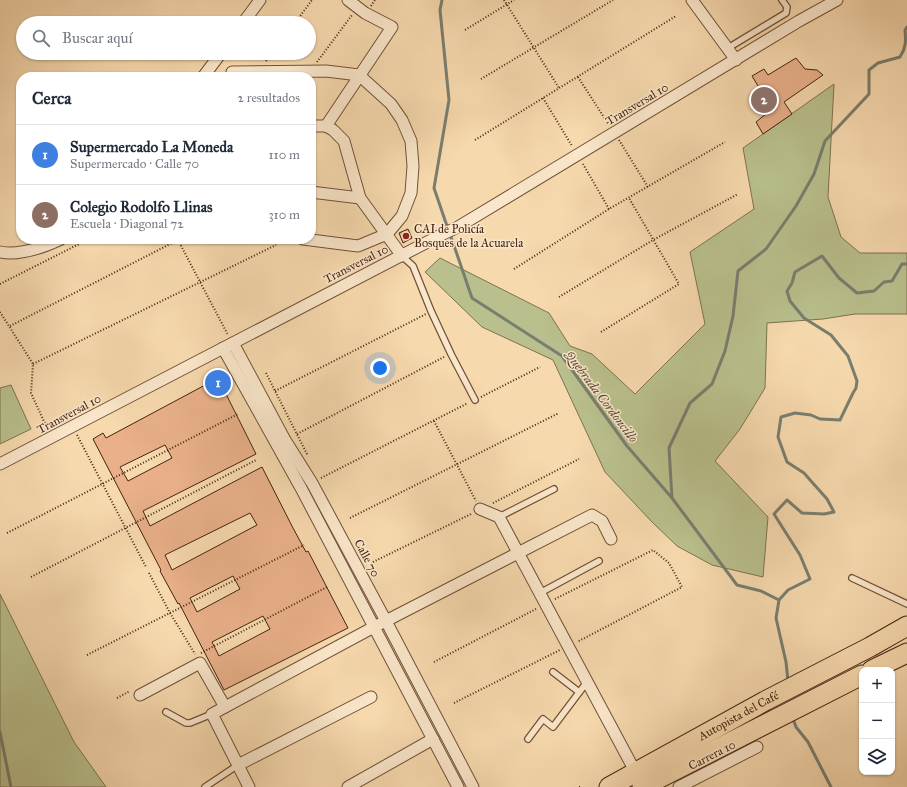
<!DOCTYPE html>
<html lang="es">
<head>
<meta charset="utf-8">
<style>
	body { margin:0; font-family:"IM FELL Great Primer",serif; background:#f2f2f3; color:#1f2937 }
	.controls { position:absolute; right:12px; bottom:12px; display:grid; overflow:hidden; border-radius:8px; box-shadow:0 1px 3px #0004 }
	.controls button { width:36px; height:36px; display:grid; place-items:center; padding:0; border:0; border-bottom:1px solid #e0e1e3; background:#fff; color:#1f2937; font:20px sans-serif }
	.you { position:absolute; left:380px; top:368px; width:14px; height:14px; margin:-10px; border:3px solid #fff; border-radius:50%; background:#1a73e8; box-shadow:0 0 0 6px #1a73e833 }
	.badge { display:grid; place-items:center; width:26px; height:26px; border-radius:50%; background:#8f2418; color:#fff; font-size:13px; font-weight:700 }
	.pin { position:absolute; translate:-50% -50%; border:2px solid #fff; box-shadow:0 1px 4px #0006 }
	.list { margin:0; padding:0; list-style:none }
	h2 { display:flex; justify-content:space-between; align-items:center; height:52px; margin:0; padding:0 16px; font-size:17px }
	h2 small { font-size:13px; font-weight:400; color:#747a83 }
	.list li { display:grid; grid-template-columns:26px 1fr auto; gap:12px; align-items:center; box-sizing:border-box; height:60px; padding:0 16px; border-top:1px solid #e0e1e3 }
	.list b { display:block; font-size:15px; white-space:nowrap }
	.list p { margin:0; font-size:13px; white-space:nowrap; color:#747a83 }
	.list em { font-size:13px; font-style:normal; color:#747a83 }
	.icon { flex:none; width:22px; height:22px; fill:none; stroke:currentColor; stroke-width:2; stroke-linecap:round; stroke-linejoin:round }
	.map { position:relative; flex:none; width:907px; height:787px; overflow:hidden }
	.search { position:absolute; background:#fff; box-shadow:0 1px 3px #0004; left:16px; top:16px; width:300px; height:44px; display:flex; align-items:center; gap:10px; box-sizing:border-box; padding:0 14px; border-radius:22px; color:#747a83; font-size:15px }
	.panel { position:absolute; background:#fff; box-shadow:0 1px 3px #0004; left:16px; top:72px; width:300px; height:172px; border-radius:16px }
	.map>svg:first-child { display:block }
	.green { fill:#b9c08d; stroke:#7e724f }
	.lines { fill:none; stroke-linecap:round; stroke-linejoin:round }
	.stream { stroke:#797e6f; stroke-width:3 }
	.building { fill:#e9b089; stroke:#432411; fill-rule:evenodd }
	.service-casing { stroke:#705138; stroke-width:8 }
	.minor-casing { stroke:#705138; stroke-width:13 }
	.trunk-casing { stroke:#432411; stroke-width:21 }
	.path { stroke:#432411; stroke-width:2; stroke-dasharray:1 2; stroke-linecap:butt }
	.service { stroke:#fae6ca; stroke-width:5.5 }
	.minor { stroke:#fae6ca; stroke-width:11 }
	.trunk { stroke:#f7d9ae; stroke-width:19 }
	.poi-dot { fill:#8f2418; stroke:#fae6ca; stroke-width:1.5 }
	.labels { text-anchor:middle; stroke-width:3; stroke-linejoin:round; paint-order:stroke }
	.street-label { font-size:12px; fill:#432411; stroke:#fae6ca }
	.poi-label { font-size:12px; fill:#432411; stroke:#fae6ca; text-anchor:start }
	.water-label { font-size:13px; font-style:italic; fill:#5a4a38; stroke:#fae6ca }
</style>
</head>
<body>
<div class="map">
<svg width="907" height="787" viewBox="0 0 907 787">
	<rect width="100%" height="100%" fill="#f7d9ae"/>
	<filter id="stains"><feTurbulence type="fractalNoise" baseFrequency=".005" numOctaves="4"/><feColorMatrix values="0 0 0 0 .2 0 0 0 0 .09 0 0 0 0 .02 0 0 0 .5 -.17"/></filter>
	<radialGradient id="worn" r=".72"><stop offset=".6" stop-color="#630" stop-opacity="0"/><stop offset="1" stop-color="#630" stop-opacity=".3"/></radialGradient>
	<!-- green -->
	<g class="green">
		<polygon points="834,84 828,197 841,237 860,253 907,253 907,314 855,314 823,319 767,323 765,388 740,429 715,461 768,517 763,577 712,565 677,546 652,522 605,472 553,360 482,327 425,272 440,258 549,313 570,346 592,354 635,394 705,324 690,252 754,209 743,148"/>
		<polygon points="11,385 31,429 0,444 0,388"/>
		<polygon points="0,594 74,742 106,787 0,787"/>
	</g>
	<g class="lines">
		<!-- stream -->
		<g class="stream">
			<polyline points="442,0 440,10 449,100 434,188 448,229"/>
			<polyline points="450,234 472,298 562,356 627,446 672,498 737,585 761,591 779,600"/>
			<path d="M 672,498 L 669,448 L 690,403 L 712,384 L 725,351 L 733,316 L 738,271 L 766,249 L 796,206 L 814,174 L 825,141 L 869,94 L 869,70 L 878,63 L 900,57 C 906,48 906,41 905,30 L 907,27"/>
			<polyline points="788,681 786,662 776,618 779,600 788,590 810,579 800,555 774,514 787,500 802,513 824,514 834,512 827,499 811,481 804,473 787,462 778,437 781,417 795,413 811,415 820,419 840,420 853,393 856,388 857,381 848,356 831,335 804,318 790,301 787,291 792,283 795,272 822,256 839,278 857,293 874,291 884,282 892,281 902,264 907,264"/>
			<polyline points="792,716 796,727 808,742 831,787"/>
			<polyline points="0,732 11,787"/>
		</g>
	</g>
	<!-- building -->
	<g class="building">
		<polygon points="796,58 805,69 817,70 823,75 784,102 792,114 763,134 756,122 772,109 752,76 764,69 768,75"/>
		<polygon points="408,229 412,238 403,243 399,233"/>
		<path d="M 217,376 L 256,454 L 143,511 L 150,526 L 262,467 L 293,528 L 306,552 L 308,551 L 348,628 L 224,690 L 179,603 L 178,604 L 160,571 L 161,570 L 93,439 L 103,433 L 106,438 L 207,384 L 206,382 ZM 165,445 L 172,458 L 128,481 L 120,467 ZM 250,513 L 257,525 L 172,570 L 165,555 ZM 233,576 L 240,589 L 197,612 L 190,598 ZM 263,616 L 270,629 L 219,656 L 212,642 Z"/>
	</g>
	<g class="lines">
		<!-- service casing -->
		<g class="service-casing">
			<g id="service">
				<polyline points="728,48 786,13 787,7 782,0"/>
				<polyline points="402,256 413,266 431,311 451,354 475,400"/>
				<polyline points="499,517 554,489"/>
				<polyline points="852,578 907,604"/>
				<polyline points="540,593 599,561"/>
				<polyline points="553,672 579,692"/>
				<polyline points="166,712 186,723 190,723 212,714"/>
				<polyline points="528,739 543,719 553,727 587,682"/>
				<polyline points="205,787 238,765"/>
			</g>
		</g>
		<!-- minor casing -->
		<g class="minor-casing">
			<g id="minor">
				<polyline points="692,0 736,60"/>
				<polyline points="243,23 260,0"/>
				<polyline points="232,72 326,71 359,75 391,104 402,120 411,141 413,166 411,193 402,216 387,234 358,246 303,239"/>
				<polyline points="203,77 221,53"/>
				<polyline points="311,126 326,126 333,130 344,141 360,198 402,256"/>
				<polyline points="326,126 392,27 365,13 348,0"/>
				<polyline points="311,192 360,198"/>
				<path d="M 0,252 C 20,256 44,247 61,239"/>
				<polyline points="233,343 285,440 312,483 386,621 473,787"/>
				<polyline points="223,348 301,488 458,787"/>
				<polyline points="0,464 439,236 458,227 799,21 837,0"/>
				<polyline points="480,509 499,517 636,773"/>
				<polyline points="140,695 200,663 225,707"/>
				<polyline points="238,765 371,697"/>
				<polyline points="249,787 212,714 374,627 592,515 602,521 611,539"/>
				<polyline points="348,787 433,739"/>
				<polyline points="679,787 757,747"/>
			</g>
		</g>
		<!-- trunk casing -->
		<g class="trunk-casing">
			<g id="trunk">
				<polyline points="872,670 907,653"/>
				<path id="s1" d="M 609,787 L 765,701 L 870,647 L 907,626"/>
				<polyline points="642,787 862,675"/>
			</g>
		</g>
		<!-- path -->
		<g class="path">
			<polyline points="504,0 559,88"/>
			<polyline points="371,6 375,0"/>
			<polyline points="295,23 312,0"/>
			<polyline points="465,30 514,0"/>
			<polyline points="266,61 272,53"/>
			<polyline points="317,62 352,15"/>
			<polyline points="578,77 609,125"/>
			<polyline points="481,79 613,0"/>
			<polyline points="543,98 572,146"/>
			<polyline points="475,140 676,16"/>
			<polyline points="619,140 648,187"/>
			<polyline points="583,164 609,209"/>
			<polyline points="178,240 228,335"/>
			<polyline points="514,269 609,209 725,142"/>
			<polyline points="0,284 89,239"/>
			<polyline points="559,297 653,240 738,194"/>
			<polyline points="0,312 33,364 31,393 47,428"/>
			<polyline points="10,326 178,240"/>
			<polyline points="601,332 679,284 629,198"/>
			<polyline points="33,364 276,245"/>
			<polyline points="266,373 308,456"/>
			<polyline points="275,391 426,314"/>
			<polyline points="481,397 540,367"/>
			<polyline points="434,421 476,501"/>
			<polyline points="297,434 444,357"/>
			<polyline points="77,435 146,567"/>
			<polyline points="321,478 468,403"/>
			<polyline points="493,503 579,459"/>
			<polyline points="350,518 559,413"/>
			<polyline points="7,533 238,414"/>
			<polyline points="373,562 471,514"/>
			<polyline points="149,573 170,613 195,654"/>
			<polyline points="31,577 256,460"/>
			<polyline points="555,599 653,550 669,563 682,587 577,642"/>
			<polyline points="201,653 327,587"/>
			<polyline points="87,655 304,545"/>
			<polyline points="434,662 536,609"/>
			<polyline points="117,698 130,691"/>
			<polyline points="454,703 560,650"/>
			<polyline points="579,787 580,787"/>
		</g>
		<!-- service -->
		<use href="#service" class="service"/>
		<!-- minor -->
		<use href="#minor" class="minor"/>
		<!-- trunk -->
		<use href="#trunk" class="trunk"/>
	</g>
	<!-- markers -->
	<circle class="poi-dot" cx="406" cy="236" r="4"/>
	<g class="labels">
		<!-- street labels -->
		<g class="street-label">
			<text transform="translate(637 104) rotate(-31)" y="4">Transversal 10</text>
			<text transform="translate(356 264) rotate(-27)" y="4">Transversal 10</text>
			<text transform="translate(69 414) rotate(-28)" y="4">Transversal 10</text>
			<text transform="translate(367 558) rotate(62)" y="4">Calle 70</text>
			<text dy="4" stroke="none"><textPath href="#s1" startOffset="148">Autopista del Café</textPath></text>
			<text transform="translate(712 755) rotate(-27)" y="4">Carrera 10</text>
		</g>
		<!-- poi labels -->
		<g class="poi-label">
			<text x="414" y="233">CAI de Policía<tspan x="414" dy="14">Bosques de la Acuarela</tspan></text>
		</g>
		<!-- water labels -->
		<g class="water-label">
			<text transform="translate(602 396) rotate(53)" y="5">Quebrada Cordoncillo</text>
		</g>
	</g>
	<rect width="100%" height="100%" filter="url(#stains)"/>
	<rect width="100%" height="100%" fill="url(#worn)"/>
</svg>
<div class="controls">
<button>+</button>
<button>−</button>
<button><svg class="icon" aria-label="layers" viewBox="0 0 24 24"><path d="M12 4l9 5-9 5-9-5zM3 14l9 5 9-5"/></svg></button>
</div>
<div class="you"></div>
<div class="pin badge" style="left:218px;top:383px;background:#3f7fe0">1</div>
<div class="pin badge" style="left:764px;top:100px;background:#8d6e63">2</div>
<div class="search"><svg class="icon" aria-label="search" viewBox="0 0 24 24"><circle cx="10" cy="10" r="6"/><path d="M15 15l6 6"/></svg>Buscar aquí</div>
<section class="panel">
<h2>Cerca<small>2 resultados</small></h2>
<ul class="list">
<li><span class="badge" style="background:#3f7fe0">1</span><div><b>Supermercado La Moneda</b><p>Supermercado · Calle 70</p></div><em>110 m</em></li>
<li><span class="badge" style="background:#8d6e63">2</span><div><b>Colegio Rodolfo Llinas</b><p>Escuela · Diagonal 72</p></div><em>310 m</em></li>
</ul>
</section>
</div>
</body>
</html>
